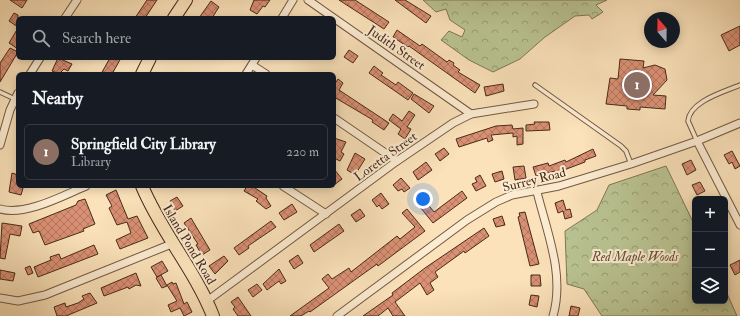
<!DOCTYPE html>
<html lang="en">
<head>
<meta charset="utf-8">
<style>
	body { margin:0; font-family:"IM FELL Double Pica",serif; background:#20242c; color:#f1f3f6 }
	.controls { position:absolute; right:12px; bottom:12px; display:grid; overflow:hidden; border-radius:6px; box-shadow:0 2px 10px #0003 }
	.controls button { width:36px; height:36px; display:grid; place-items:center; padding:0; border:0; border-bottom:1px solid #363941; background:#171b24; color:#f1f3f6; font:20px sans-serif }
	.compass { position:absolute; left:644px; top:12px; width:36px; height:36px; border-radius:50%; background:#171b24; box-shadow:0 2px 10px #0003; rotate:340deg }
	.you { position:absolute; left:423px; top:199px; width:14px; height:14px; margin:-10px; border:3px solid #fff; border-radius:50%; background:#1a73e8; box-shadow:0 0 0 6px #1a73e833 }
	.badge { display:grid; place-items:center; width:26px; height:26px; border-radius:50%; background:#0f766e; color:#fff; font-size:13px; font-weight:700 }
	.pin { position:absolute; translate:-50% -50%; border:2px solid #fff; box-shadow:0 1px 4px #0006 }
	.list { margin:0; padding:0; list-style:none }
	h2 { display:flex; justify-content:space-between; align-items:center; height:52px; margin:0; padding:0 16px; font-size:17px }
	h2 small { font-size:13px; font-weight:400; color:#9ea1a6 }
	.list li { display:grid; grid-template-columns:26px 1fr auto; gap:12px; align-items:center; box-sizing:border-box; height:56px; margin:0 8px 8px; padding:0 8px; border:1px solid #363941; border-radius:6px }
	.list b { display:block; font-size:15px; white-space:nowrap }
	.list p { margin:0; font-size:13px; white-space:nowrap; color:#9ea1a6 }
	.list em { font-size:13px; font-style:normal; color:#9ea1a6 }
	.icon { flex:none; width:22px; height:22px; fill:none; stroke:currentColor; stroke-width:2; stroke-linecap:round; stroke-linejoin:round }
	.map { position:relative; flex:none; width:740px; height:316px; overflow:hidden }
	.search { position:absolute; background:#171b24; box-shadow:0 2px 10px #0003; left:16px; top:16px; width:320px; height:44px; display:flex; align-items:center; gap:10px; box-sizing:border-box; padding:0 14px; border-radius:6px; color:#9ea1a6; font-size:15px }
	.panel { position:absolute; background:#171b24; box-shadow:0 2px 10px #0003; left:16px; top:72px; width:320px; height:116px; border-radius:6px }
	.map>svg:first-child { display:block }
	.forest { fill:url(#forest-crowns); stroke:#817756 }
	.building { fill:url(#building-cross-hatch); stroke:#482a1a }
	.lines { fill:none; stroke-linecap:round; stroke-linejoin:round }
	.lane-casing { stroke:#755842; stroke-width:5.5 }
	.street-casing { stroke:#755842; stroke-width:9 }
	.primary-casing { stroke:#482a1a; stroke-width:14 }
	.lane { stroke:#fcecd2; stroke-width:3.5 }
	.street { stroke:#fcecd2; stroke-width:7 }
	.primary { stroke:#fbe2ba; stroke-width:12 }
	.labels { text-anchor:middle; stroke-width:4; stroke-linejoin:round; paint-order:stroke }
	.street-label { font-size:13px; fill:#482a1a; stroke:#fcecd2 }
	.park-label { font-size:13px; font-style:italic; fill:#645038; stroke:#fcecd2 }
</style>
</head>
<body>
<div class="map">
<svg width="740" height="316" viewBox="0 0 740 316">
	<defs>
		<pattern id="forest-crowns" width="20" height="18" patternUnits="userSpaceOnUse"><rect width="20" height="18" fill="#bac493"/><path d="M2 6a3 3 0 1 1 6 0M12 15a3 3 0 1 1 6 0" fill="none" stroke="#999f77"/></pattern>
		<pattern id="building-cross-hatch" width="8" height="8" patternUnits="userSpaceOnUse"><rect width="8" height="8" fill="#da9074"/><path d="M0 0l8 8M0 8l8-8" fill="none" stroke="#b3765e"/></pattern>
	</defs>
	<rect width="100%" height="100%" fill="#fbe2ba"/>
	<filter id="stains"><feTurbulence type="fractalNoise" baseFrequency=".005" numOctaves="4"/><feColorMatrix values="0 0 0 0 .2 0 0 0 0 .09 0 0 0 0 .02 0 0 0 .5 -.17"/></filter>
	<radialGradient id="worn" r=".72"><stop offset=".6" stop-color="#630" stop-opacity="0"/><stop offset="1" stop-color="#630" stop-opacity=".3"/></radialGradient>
	<!-- forest -->
	<g class="forest">
		<polygon points="423,0 607,0 596,5 603,12 592,19 589,15 575,16 545,37 520,59 493,72 469,60 441,40 449,31 462,37 465,30 450,20 446,9 436,12"/>
		<polygon points="666,166 695,226 695,301 725,301 725,289 737,316 602,316 584,289 567,284 565,231 597,210 609,185"/>
	</g>
	<!-- building -->
	<g class="building">
		<polygon points="10,0 27,0 22,8"/>
		<polygon points="147,0 157,0 145,18 135,18"/>
		<polygon points="254,0 270,0 265,7 263,6 257,14 250,10"/>
		<polygon points="339,0 355,0 389,22 384,29"/>
		<polygon points="395,0 405,0 431,16 426,23"/>
		<polygon points="211,1 219,7 212,18 199,18"/>
		<polygon points="14,13 18,15 18,27 9,21"/>
		<polygon points="740,26 740,45 729,51 721,35"/>
		<polygon points="18,28 18,49 9,43"/>
		<polygon points="397,30 420,46 422,44 447,62 449,60 454,63 453,65 460,70 458,72 480,85 475,93 409,46 408,47 393,37"/>
		<polygon points="10,48 18,52 0,82 0,63"/>
		<polygon points="349,50 358,56 353,63 344,57"/>
		<polygon points="58,58 72,64 68,71 64,69 59,74 52,71"/>
		<polygon points="110,58 121,58 112,74 101,74"/>
		<polygon points="620,59 644,61 643,68 655,65 665,69 667,80 653,95 666,96 665,109 640,107 640,110 627,109 627,106 606,104 610,78 618,79"/>
		<polygon points="374,66 383,73 381,75 396,85 398,82 413,93 408,100 369,73"/>
		<polygon points="338,79 343,83 339,90 389,123 384,130 372,122 373,120 334,97 334,85"/>
		<polygon points="503,84 504,91 486,96 484,87"/>
		<polygon points="414,94 434,106 429,113 411,99"/>
		<polygon points="409,111 415,115 407,127 411,129 405,139 398,134 401,129 389,120 393,114 402,121"/>
		<polygon points="534,122 549,122 550,130 526,131 526,125 535,124"/>
		<polygon points="512,125 513,129 523,128 523,144 517,145 517,136 513,137 513,133 491,135 493,140 488,142 487,138 459,147 456,139 496,126"/>
		<polygon points="334,138 346,142 341,152 344,154 340,161 334,158"/>
		<polygon points="444,148 449,154 440,161 435,154"/>
		<polygon points="593,149 596,156 585,160 585,162 556,173 555,171 536,176 533,167 548,163 549,166 565,160 566,162"/>
		<polygon points="732,151 740,166 735,169 732,162 729,164 724,155"/>
		<polygon points="355,153 365,159 355,175 347,170"/>
		<polygon points="691,160 696,170 687,175 682,164"/>
		<polygon points="426,162 432,170 418,180 413,172"/>
		<polygon points="524,166 526,178 515,180 513,167"/>
		<polygon points="334,169 342,179 334,185"/>
		<polygon points="502,171 504,179 495,182 492,174"/>
		<polygon points="12,173 18,175 18,186 23,188 21,195 9,192"/>
		<polygon points="480,175 486,186 476,191 472,184 477,182 475,178"/>
		<polygon points="401,178 410,188 404,192 402,189 398,191 393,185"/>
		<polygon points="700,182 705,191 697,195 692,185"/>
		<polygon points="247,186 252,186 267,196 266,198 271,206 266,209 256,201 258,199 244,191"/>
		<polygon points="116,190 128,219 137,216 148,238 120,249 116,240 131,233 127,222 117,225 109,208 112,206 106,195"/>
		<polygon points="462,191 467,198 433,223 420,207 426,202 434,212"/>
		<polygon points="381,193 389,204 382,209 379,205 377,207 372,200"/>
		<polygon points="177,197 183,206 175,211 170,201"/>
		<polygon points="85,199 95,224 83,229 84,231 45,245 39,231 33,233 29,224 76,205 78,201"/>
		<polygon points="563,200 566,210 570,209 572,217 565,219 563,211 558,213 555,203"/>
		<polygon points="292,204 297,212 284,220 279,213"/>
		<polygon points="360,209 365,216 356,222 351,215"/>
		<polygon points="407,209 425,231 378,266 377,264 310,312 309,311 301,316 290,316 329,288 322,279 328,274 332,279 349,268 351,272 397,236 400,239 415,227 402,213"/>
		<polygon points="525,212 539,264 530,266 518,217 520,216 519,213"/>
		<polygon points="502,216 505,225 496,227 493,219"/>
		<polygon points="191,218 210,250 202,255 196,245 198,244 184,223"/>
		<polygon points="271,221 276,227 248,246 249,248 239,255 234,248"/>
		<polygon points="2,223 22,226 20,236 10,234 5,259 0,258"/>
		<polygon points="339,224 344,231 314,252 310,245"/>
		<polygon points="484,228 489,236 465,253 464,251 435,272 438,277 430,283 434,290 427,295 420,283 395,302 405,316 393,316 388,308 378,316 363,316 393,295 392,293 425,268"/>
		<polygon points="94,245 98,254 38,277 34,267 51,260 50,257 59,254 61,259"/>
		<polygon points="298,255 303,263 294,269 289,261"/>
		<polygon points="224,256 228,261 215,274 209,266"/>
		<polygon points="740,260 740,272 735,275 730,265"/>
		<polygon points="162,261 168,271 157,277 151,267"/>
		<polygon points="30,266 33,273 28,275 25,268"/>
		<polygon points="279,269 286,281 281,284 279,281 267,290 263,284"/>
		<polygon points="0,270 15,273 13,281 0,279"/>
		<polygon points="136,273 141,286 136,285 129,289 128,287 104,296 101,288"/>
		<polygon points="161,275 167,286 162,288 156,278"/>
		<polygon points="531,275 540,275 541,286 531,286"/>
		<polygon points="172,282 173,284 176,283 184,304 187,302 192,312 184,316 180,308 171,312 168,305 177,301 167,285"/>
		<polygon points="257,284 262,290 253,297 248,290"/>
		<polygon points="90,293 97,303 66,316 57,316 54,307 65,303 66,307 78,303 84,299 82,296"/>
		<polygon points="531,295 539,296 537,307 529,305"/>
		<polygon points="238,297 251,316 238,316 233,309 235,307 231,302"/>
		<polygon points="571,306 580,308 578,316 569,316"/>
	</g>
	<g class="lines">
		<!-- lane casing -->
		<g class="lane-casing">
			<g id="lane">
				<polyline points="535,85 621,146 626,151 631,164"/>
				<polyline points="0,92 15,99"/>
				<path d="M 697,141 L 688,121 C 690,101 724,92 740,85"/>
			</g>
		</g>
		<!-- street casing -->
		<g class="street-casing">
			<g id="street">
				<polyline points="308,0 471,114"/>
				<polyline points="65,18 77,0"/>
				<polyline points="282,18 293,0"/>
				<polyline points="252,65 266,74"/>
				<polyline points="30,74 40,58"/>
				<polyline points="246,74 256,58"/>
				<polyline points="334,118 397,161"/>
				<polyline points="697,141 740,225"/>
				<polyline points="0,145 10,110 18,93"/>
				<polyline points="283,186 326,214"/>
				<path d="M 537,192 C 547,232 565,275 553,316"/>
				<path d="M 0,209 C 26,216 62,196 86,186"/>
				<polyline points="0,298 18,301 45,295 174,243"/>
				<polyline points="207,301 397,161 453,123 471,114 534,104"/>
				<polyline points="337,316 467,220 496,202 512,195 559,186 631,164 697,141 740,123"/>
			</g>
		</g>
		<!-- primary casing -->
		<g class="primary-casing">
			<g id="primary">
				<polyline points="174,18 186,0"/>
				<polyline points="142,74 150,58"/>
				<path d="M 142,186 C 161,232 195,270 213,316"/>
			</g>
		</g>
		<!-- lane -->
		<use href="#lane" class="lane"/>
		<!-- street -->
		<use href="#street" class="street"/>
		<!-- primary -->
		<use href="#primary" class="primary"/>
	</g>
	<g class="labels">
		<!-- street labels -->
		<g class="street-label">
			<text transform="translate(397 47) rotate(35)" y="5">Judith Street</text>
			<text transform="translate(385 156) rotate(-36)" y="5">Loretta Street</text>
			<text transform="translate(534 179) rotate(-14)" y="5">Surrey Road</text>
			<text transform="translate(190 244) rotate(59)" y="5">Island Pond Road</text>
		</g>
		<!-- park labels -->
		<g class="park-label">
			<text x="635" y="261">Red Maple Woods</text>
		</g>
	</g>
	<rect width="100%" height="100%" filter="url(#stains)"/>
	<rect width="100%" height="100%" fill="url(#worn)"/>
</svg>
<div class="controls">
<button>+</button>
<button>−</button>
<button><svg class="icon" aria-label="layers" viewBox="0 0 24 24"><path d="M12 4l9 5-9 5-9-5zM3 14l9 5 9-5"/></svg></button>
</div>
<svg class="compass" viewBox="-18 -18 36 36"><path d="M0-13l5 13h-10z" fill="#e53935"/><path d="M0 13l5-13h-10z" fill="#9ea1a6"/></svg>
<div class="you"></div>
<div class="pin badge" style="left:637px;top:85px;background:#8d6e63">1</div>
<div class="search"><svg class="icon" aria-label="search" viewBox="0 0 24 24"><circle cx="10" cy="10" r="6"/><path d="M15 15l6 6"/></svg>Search here</div>
<section class="panel">
<h2>Nearby<small></small></h2>
<ul class="list">
<li><span class="badge" style="background:#8d6e63">1</span><div><b>Springfield City Library</b><p>Library</p></div><em>220 m</em></li>
</ul>
</section>
</div>
</body>
</html>
